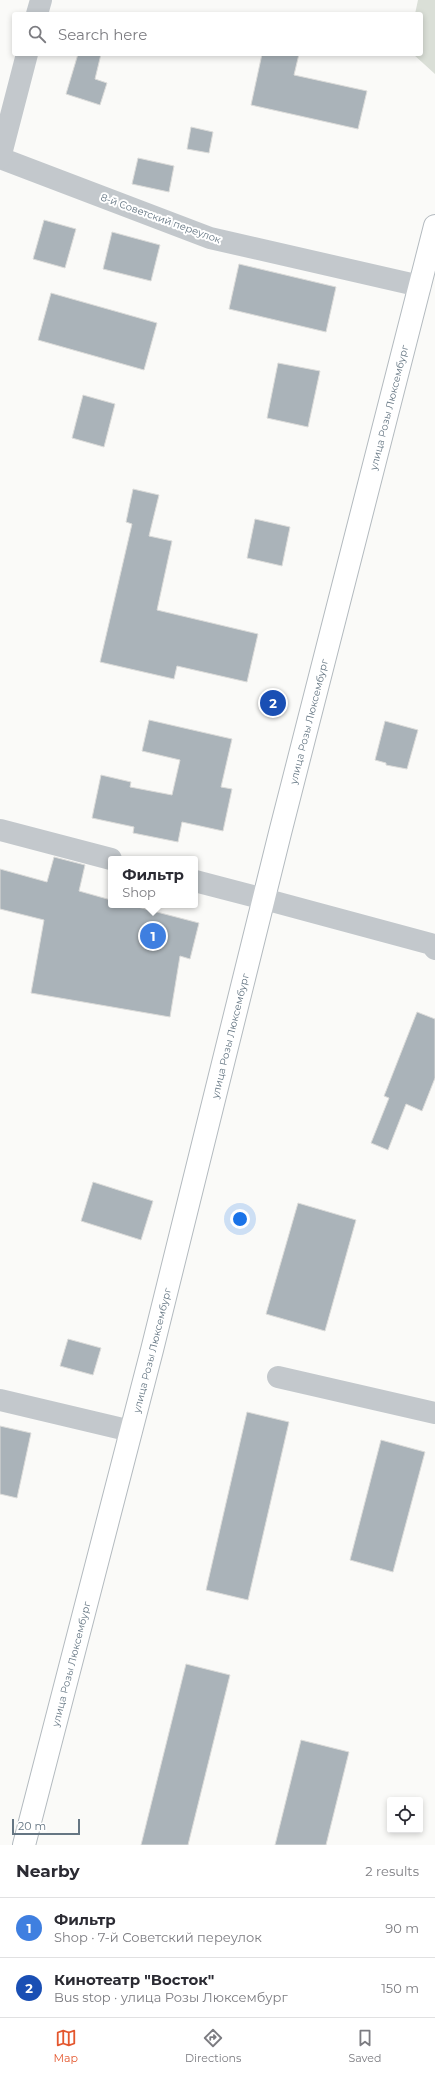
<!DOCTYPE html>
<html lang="en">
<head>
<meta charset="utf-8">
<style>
	body { margin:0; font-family:Montserrat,sans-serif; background:#f7f7f7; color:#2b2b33 }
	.controls { position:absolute; right:12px; bottom:12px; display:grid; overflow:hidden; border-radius:4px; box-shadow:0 2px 6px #0003 }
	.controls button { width:36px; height:36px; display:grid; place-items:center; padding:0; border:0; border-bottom:1px solid #e1e1e2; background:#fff; color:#2b2b33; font:20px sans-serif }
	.scale { position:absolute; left:12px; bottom:10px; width:68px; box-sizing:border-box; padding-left:4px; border:2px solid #657683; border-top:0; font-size:11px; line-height:14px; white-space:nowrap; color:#657683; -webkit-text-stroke:3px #fff; paint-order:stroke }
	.you { position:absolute; left:240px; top:1219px; width:14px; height:14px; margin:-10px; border:3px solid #fff; border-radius:50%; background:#1a73e8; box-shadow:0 0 0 6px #1a73e833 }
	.badge { display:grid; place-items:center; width:26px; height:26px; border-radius:50%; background:#e4572e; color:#fff; font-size:13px; font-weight:700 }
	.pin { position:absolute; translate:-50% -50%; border:2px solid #fff; box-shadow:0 1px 4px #0006 }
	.popup { position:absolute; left:108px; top:856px; width:90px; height:52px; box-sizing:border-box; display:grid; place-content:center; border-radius:4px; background:#fff; filter:drop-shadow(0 1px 3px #0005); font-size:13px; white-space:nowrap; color:#7c7c81 }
	.popup b { font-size:15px; color:#2b2b33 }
	.popup::after { content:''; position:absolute; left:50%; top:100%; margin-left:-8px; border:8px solid transparent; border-top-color:#fff }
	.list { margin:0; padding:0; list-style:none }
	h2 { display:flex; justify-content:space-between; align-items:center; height:52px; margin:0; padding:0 16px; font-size:17px }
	h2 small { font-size:13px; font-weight:400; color:#7c7c81 }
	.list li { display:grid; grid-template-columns:26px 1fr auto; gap:12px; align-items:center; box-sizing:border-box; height:60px; padding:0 16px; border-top:1px solid #e1e1e2 }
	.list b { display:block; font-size:15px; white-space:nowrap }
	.list p { margin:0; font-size:13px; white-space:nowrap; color:#7c7c81 }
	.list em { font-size:13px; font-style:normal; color:#7c7c81 }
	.icon { flex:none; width:22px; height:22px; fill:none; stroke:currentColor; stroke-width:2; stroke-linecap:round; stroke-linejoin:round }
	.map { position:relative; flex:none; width:435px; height:1845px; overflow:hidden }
	.search { position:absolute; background:#fff; box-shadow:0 2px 6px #0003; left:12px; right:12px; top:12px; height:44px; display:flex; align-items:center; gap:10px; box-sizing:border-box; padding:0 14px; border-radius:4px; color:#7c7c81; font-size:15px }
	.sheet { height:172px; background:#fff }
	nav { display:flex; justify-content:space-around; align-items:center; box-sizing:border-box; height:56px; border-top:1px solid #e1e1e2; background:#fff; font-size:11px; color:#7c7c81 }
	nav a { display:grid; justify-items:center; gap:2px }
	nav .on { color:#e4572e }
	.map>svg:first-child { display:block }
	.green { fill:#dadfd7 }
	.building { fill:#aab3b9; stroke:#dcdcda }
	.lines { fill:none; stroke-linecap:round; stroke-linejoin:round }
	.secondary-casing { stroke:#b3babf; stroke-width:24 }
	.minor { stroke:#c3c8cc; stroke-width:22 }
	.tertiary { stroke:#c3c8cc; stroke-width:22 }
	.secondary { stroke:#fff; stroke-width:22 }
	.labels { text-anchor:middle; stroke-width:4; stroke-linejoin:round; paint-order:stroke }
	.street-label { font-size:10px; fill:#657683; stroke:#fff }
</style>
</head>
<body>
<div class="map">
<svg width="435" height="1845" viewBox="0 0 435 1845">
	<rect width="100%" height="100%" fill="#fafaf8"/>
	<!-- green -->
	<polygon class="green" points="418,0 435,0 435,74 413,54 421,54 421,14 415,14"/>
	<!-- building -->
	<g class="building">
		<polygon points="78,54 101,54 95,79 107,83 100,105 66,94"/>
		<polygon points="262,54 299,54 294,75 367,91 358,129 251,105"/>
		<polygon points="191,127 213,132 209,153 187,149"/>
		<polygon points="138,158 174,166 169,192 132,184"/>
		<polygon points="44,220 76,229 65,268 33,259"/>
		<polygon points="112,232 160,245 151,281 103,269"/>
		<polygon points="239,264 336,287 326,332 229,309"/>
		<polygon points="51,293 157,323 144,370 38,340"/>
		<polygon points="278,363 320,371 308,427 267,418"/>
		<polygon points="83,395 115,404 104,447 72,438"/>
		<polygon points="133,489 159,495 149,536 172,541 157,610 258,634 247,682 177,666 174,679 100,662 132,524 126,522"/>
		<polygon points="255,519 290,527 282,566 247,558"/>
		<polygon points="149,720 232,739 221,787 232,789 223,831 182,822 178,842 133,833 134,827 92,818 101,775 131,782 130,787 172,795 180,760 142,751"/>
		<polygon points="385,721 418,730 407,769 386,765 386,763 375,760"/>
		<polygon points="54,857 85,865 79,891 111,900 111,905 130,905 199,923 190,959 180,956 170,1017 31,993 44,920 0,909 0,869 47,882"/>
		<polygon points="417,1012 435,1019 435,1078 422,1111 406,1104 388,1150 371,1143 389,1098 384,1096"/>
		<polygon points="93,1182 153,1201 141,1240 81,1221"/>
		<polygon points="298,1203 356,1220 325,1331 266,1314"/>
		<polygon points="68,1339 101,1348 93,1375 60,1366"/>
		<polygon points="247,1412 289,1422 248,1600 206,1590"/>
		<polygon points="0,1426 31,1433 17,1498 0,1494"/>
		<polygon points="381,1440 425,1452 393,1572 350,1560"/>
		<polygon points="186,1664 230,1675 188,1845 141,1845"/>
		<polygon points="301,1740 349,1752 326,1845 275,1845"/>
	</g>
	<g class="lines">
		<!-- secondary casing -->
		<g class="secondary-casing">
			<g id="secondary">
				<path id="s1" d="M 24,1845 L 152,1350 L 280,833 L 435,226"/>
			</g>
		</g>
		<!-- minor -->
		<g class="minor">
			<polyline points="37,14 41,0"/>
			<polyline points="0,158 210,238 420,286"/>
			<polyline points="0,158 27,54"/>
			<polyline points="0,830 111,859"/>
			<polyline points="195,881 264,899"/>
			<polyline points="278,1377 435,1413"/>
			<polyline points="0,1400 131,1431"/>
		</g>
		<!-- tertiary -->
		<polyline class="tertiary" points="264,899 431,944 435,949"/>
		<!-- secondary -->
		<use href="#secondary" class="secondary"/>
	</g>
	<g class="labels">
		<!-- street labels -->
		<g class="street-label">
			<text transform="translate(161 218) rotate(20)" y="4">8-й Советский переулок</text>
			<text dy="4" stroke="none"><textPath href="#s1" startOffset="1483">улица Розы Люксембург</textPath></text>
			<text dy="4" stroke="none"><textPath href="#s1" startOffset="1159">улица Розы Люксембург</textPath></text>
			<text dy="4" stroke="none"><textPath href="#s1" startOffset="835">улица Розы Люксембург</textPath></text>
			<text dy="4" stroke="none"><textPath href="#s1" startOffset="511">улица Розы Люксембург</textPath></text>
			<text dy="4" stroke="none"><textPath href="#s1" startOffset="187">улица Розы Люксембург</textPath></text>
		</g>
	</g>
</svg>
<div class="controls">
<button><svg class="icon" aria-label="locate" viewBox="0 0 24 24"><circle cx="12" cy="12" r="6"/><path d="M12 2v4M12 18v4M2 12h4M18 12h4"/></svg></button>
</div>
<div class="scale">20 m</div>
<div class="you"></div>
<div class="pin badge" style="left:153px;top:936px;background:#3f7fe0">1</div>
<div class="popup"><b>Фильтр</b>Shop</div>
<div class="pin badge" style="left:273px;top:703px;background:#1a4fb4">2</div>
<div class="search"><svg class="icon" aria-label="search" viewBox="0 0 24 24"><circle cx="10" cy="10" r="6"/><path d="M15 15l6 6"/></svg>Search here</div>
</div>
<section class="sheet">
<h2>Nearby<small>2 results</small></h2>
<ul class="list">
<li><span class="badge" style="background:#3f7fe0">1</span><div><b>Фильтр</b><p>Shop · 7-й Советский переулок</p></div><em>90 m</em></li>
<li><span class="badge" style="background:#1a4fb4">2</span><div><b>Кинотеатр &quot;Восток&quot;</b><p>Bus stop · улица Розы Люксембург</p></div><em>150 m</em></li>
</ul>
</section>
<nav>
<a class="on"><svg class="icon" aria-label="map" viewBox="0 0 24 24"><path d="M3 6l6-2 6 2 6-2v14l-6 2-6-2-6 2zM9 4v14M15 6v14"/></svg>Map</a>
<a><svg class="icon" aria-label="directions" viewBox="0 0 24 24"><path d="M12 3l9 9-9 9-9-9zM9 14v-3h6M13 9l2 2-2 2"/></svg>Directions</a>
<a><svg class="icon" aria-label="saved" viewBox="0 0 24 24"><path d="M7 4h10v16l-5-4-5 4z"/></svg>Saved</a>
</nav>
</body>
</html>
